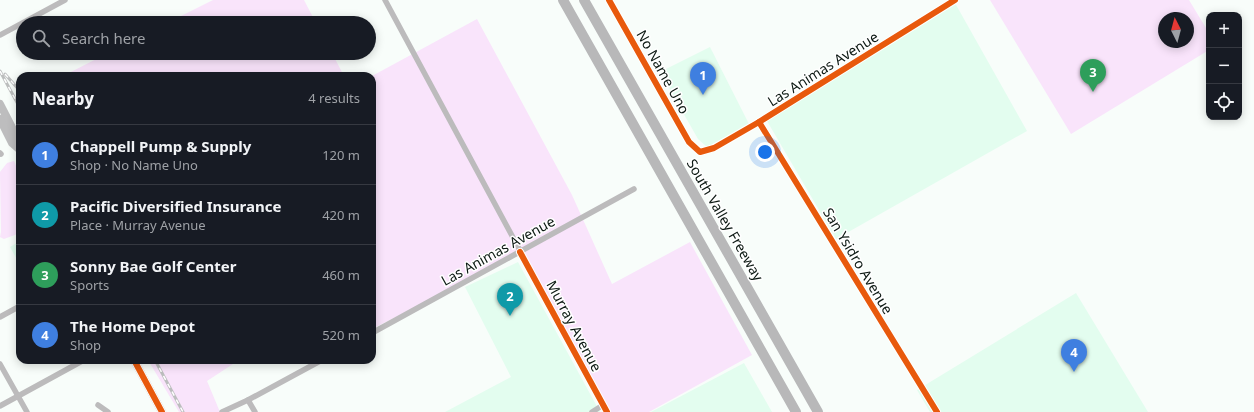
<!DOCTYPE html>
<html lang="en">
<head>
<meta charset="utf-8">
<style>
	body { margin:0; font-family:"Noto Sans",sans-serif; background:#242831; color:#f1f3f6 }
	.controls { position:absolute; right:12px; top:12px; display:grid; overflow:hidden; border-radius:8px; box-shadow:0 2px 10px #0003 }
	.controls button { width:36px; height:36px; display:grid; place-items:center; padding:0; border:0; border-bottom:1px solid #363941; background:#171b24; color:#f1f3f6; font:20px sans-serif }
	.compass { position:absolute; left:1158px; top:12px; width:36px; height:36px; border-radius:50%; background:#171b24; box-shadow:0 2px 10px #0003; rotate:354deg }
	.you { position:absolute; left:765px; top:152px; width:14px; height:14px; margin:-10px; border:3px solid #fff; border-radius:50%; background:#1a73e8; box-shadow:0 0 0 6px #1a73e833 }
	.badge { display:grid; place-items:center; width:26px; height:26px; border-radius:50%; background:#ea580c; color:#fff; font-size:13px; font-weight:700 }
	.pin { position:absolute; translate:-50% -33px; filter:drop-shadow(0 1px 2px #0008) }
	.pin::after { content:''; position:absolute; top:21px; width:14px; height:12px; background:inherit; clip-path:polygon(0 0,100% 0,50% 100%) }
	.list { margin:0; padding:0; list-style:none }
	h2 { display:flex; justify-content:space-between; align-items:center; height:52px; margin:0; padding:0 16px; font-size:17px }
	h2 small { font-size:13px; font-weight:400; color:#9ea1a6 }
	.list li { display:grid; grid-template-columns:26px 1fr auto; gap:12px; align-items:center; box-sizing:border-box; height:60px; padding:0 16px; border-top:1px solid #363941 }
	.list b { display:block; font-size:15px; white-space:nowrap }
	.list p { margin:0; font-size:13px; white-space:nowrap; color:#9ea1a6 }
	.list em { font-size:13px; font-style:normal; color:#9ea1a6 }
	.icon { flex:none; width:22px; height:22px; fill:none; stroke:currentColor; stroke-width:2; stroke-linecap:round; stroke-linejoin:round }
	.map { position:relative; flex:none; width:1254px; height:412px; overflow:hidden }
	.search { position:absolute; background:#171b24; box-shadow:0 2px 10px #0003; left:16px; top:16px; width:360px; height:44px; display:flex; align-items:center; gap:10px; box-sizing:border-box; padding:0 14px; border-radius:22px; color:#9ea1a6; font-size:15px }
	.panel { position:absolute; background:#171b24; box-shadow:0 2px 10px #0003; left:16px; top:72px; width:360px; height:292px; border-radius:12px }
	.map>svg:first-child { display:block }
	.built { fill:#e3fdef }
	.green { fill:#f9e4fb; fill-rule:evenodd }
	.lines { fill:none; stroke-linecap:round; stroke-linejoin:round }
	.street { stroke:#bcbbbc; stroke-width:5.5 }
	.primary { stroke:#bdbdbe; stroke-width:8 }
	.highway { stroke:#b8b8b9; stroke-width:10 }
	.rail-casing { stroke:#bcbebe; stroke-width:3 }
	.rail { stroke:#fff; stroke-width:1.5; stroke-dasharray:4.5; stroke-linecap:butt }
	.cycleway-casing { stroke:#fff; stroke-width:8 }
	.cycleway { stroke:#e8590c; stroke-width:6 }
	.labels { text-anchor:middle; stroke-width:3; stroke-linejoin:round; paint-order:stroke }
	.street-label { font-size:14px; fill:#0b1812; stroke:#fff }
</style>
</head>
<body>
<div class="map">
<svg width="1254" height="412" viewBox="0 0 1254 412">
	<rect width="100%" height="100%" fill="#f8fdfa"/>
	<!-- built -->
	<g class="built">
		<polygon points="955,3 1027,131 836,239 767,121"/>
		<polygon points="710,47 749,124 707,147 698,139 660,72"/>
		<polygon points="20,241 20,265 10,247"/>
		<polygon points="518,262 600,412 445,412 511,377 465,287"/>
		<polygon points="1076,293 1148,412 930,412 917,390"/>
		<polygon points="744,363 772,412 651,412"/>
	</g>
	<!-- green -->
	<g class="green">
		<polygon points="213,0 304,0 316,23 167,23"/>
		<path d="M 990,0 L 1189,0 L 1209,33 L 1209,50 L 1071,134 ZM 1164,18 L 1188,18 L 1188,42 L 1164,42 Z"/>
		<polygon points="477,19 572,195 612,284 690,242 752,355 649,412 611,412 558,321 523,253 372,329 372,76"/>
		<polygon points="108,53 332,53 344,76 63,76"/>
		<polygon points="14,161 20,175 20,233 4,239 0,237 1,232 0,172 7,163"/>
		<polygon points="148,360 231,360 233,364 207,381 220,412 179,412"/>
	</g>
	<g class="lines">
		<!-- street -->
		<g class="street">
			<polyline points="385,0 607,412"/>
			<polyline points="609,0 689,142 700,152 714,148 759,122 955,0"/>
			<polyline points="0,35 65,0"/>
			<polyline points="759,122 937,412"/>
			<polyline points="0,153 1,154"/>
			<polyline points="0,317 20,306"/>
			<polyline points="372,333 634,189"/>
			<polyline points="0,364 27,412"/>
			<polyline points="248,400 255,412"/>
			<polyline points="98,405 108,412"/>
			<polyline points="0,406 84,360"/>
			<polyline points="222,412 248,400 322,360"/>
			<polyline points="592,412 603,405"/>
		</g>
		<!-- primary -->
		<g class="primary">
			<polyline points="0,104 20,143"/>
			<polyline points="0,119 12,143 20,150"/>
			<polyline points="134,360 162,412"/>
		</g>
		<!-- highway -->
		<g class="highway">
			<polyline points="563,0 796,412"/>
			<polyline points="584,0 818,412"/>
		</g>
		<!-- rail casing -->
		<g class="rail-casing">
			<g id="rail">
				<polyline points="0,71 20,108"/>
				<polyline points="5,74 20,91"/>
				<polyline points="155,360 183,412"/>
			</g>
		</g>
		<!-- rail -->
		<use href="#rail" class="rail"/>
		<!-- cycleway casing -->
		<g class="cycleway-casing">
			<g id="cycleway">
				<polyline points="609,0 689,142 700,152 714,148 759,122 955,0"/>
				<polyline points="759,122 937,412"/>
				<polyline points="520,252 607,412"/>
				<polyline points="134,360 162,412"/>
			</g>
		</g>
		<!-- cycleway -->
		<use href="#cycleway" class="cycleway"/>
	</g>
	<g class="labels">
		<!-- street labels -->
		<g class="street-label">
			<text transform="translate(823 69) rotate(-32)" y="5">Las Animas Avenue</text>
			<text transform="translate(663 72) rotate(61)" y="5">No Name Uno</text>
			<text transform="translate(725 220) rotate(60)" y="5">South Valley Freeway</text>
			<text transform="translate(498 251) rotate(-29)" y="5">Las Animas Avenue</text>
			<text transform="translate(858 261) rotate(59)" y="5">San Ysidro Avenue</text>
			<text transform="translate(574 326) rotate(62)" y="5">Murray Avenue</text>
		</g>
	</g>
</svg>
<div class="controls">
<button>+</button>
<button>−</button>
<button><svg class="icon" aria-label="locate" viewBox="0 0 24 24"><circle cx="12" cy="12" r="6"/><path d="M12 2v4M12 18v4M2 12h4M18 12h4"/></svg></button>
</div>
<svg class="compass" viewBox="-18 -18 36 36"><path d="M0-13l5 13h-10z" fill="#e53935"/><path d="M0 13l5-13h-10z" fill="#9ea1a6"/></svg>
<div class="you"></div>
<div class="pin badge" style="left:703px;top:95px;background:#3f7fe0">1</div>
<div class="pin badge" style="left:510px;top:316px;background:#0f9aa8">2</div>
<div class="pin badge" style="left:1093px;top:92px;background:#2e9e5b">3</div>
<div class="pin badge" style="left:1074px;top:372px;background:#3f7fe0">4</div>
<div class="search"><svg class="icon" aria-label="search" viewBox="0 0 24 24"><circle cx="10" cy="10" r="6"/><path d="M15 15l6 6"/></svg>Search here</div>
<section class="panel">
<h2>Nearby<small>4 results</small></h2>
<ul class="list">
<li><span class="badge" style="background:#3f7fe0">1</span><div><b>Chappell Pump &amp; Supply</b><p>Shop · No Name Uno</p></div><em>120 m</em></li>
<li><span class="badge" style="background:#0f9aa8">2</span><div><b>Pacific Diversified Insurance</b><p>Place · Murray Avenue</p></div><em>420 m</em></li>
<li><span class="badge" style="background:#2e9e5b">3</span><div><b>Sonny Bae Golf Center</b><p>Sports</p></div><em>460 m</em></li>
<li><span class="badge" style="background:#3f7fe0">4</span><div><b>The Home Depot</b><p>Shop</p></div><em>520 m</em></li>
</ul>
</section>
</div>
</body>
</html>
